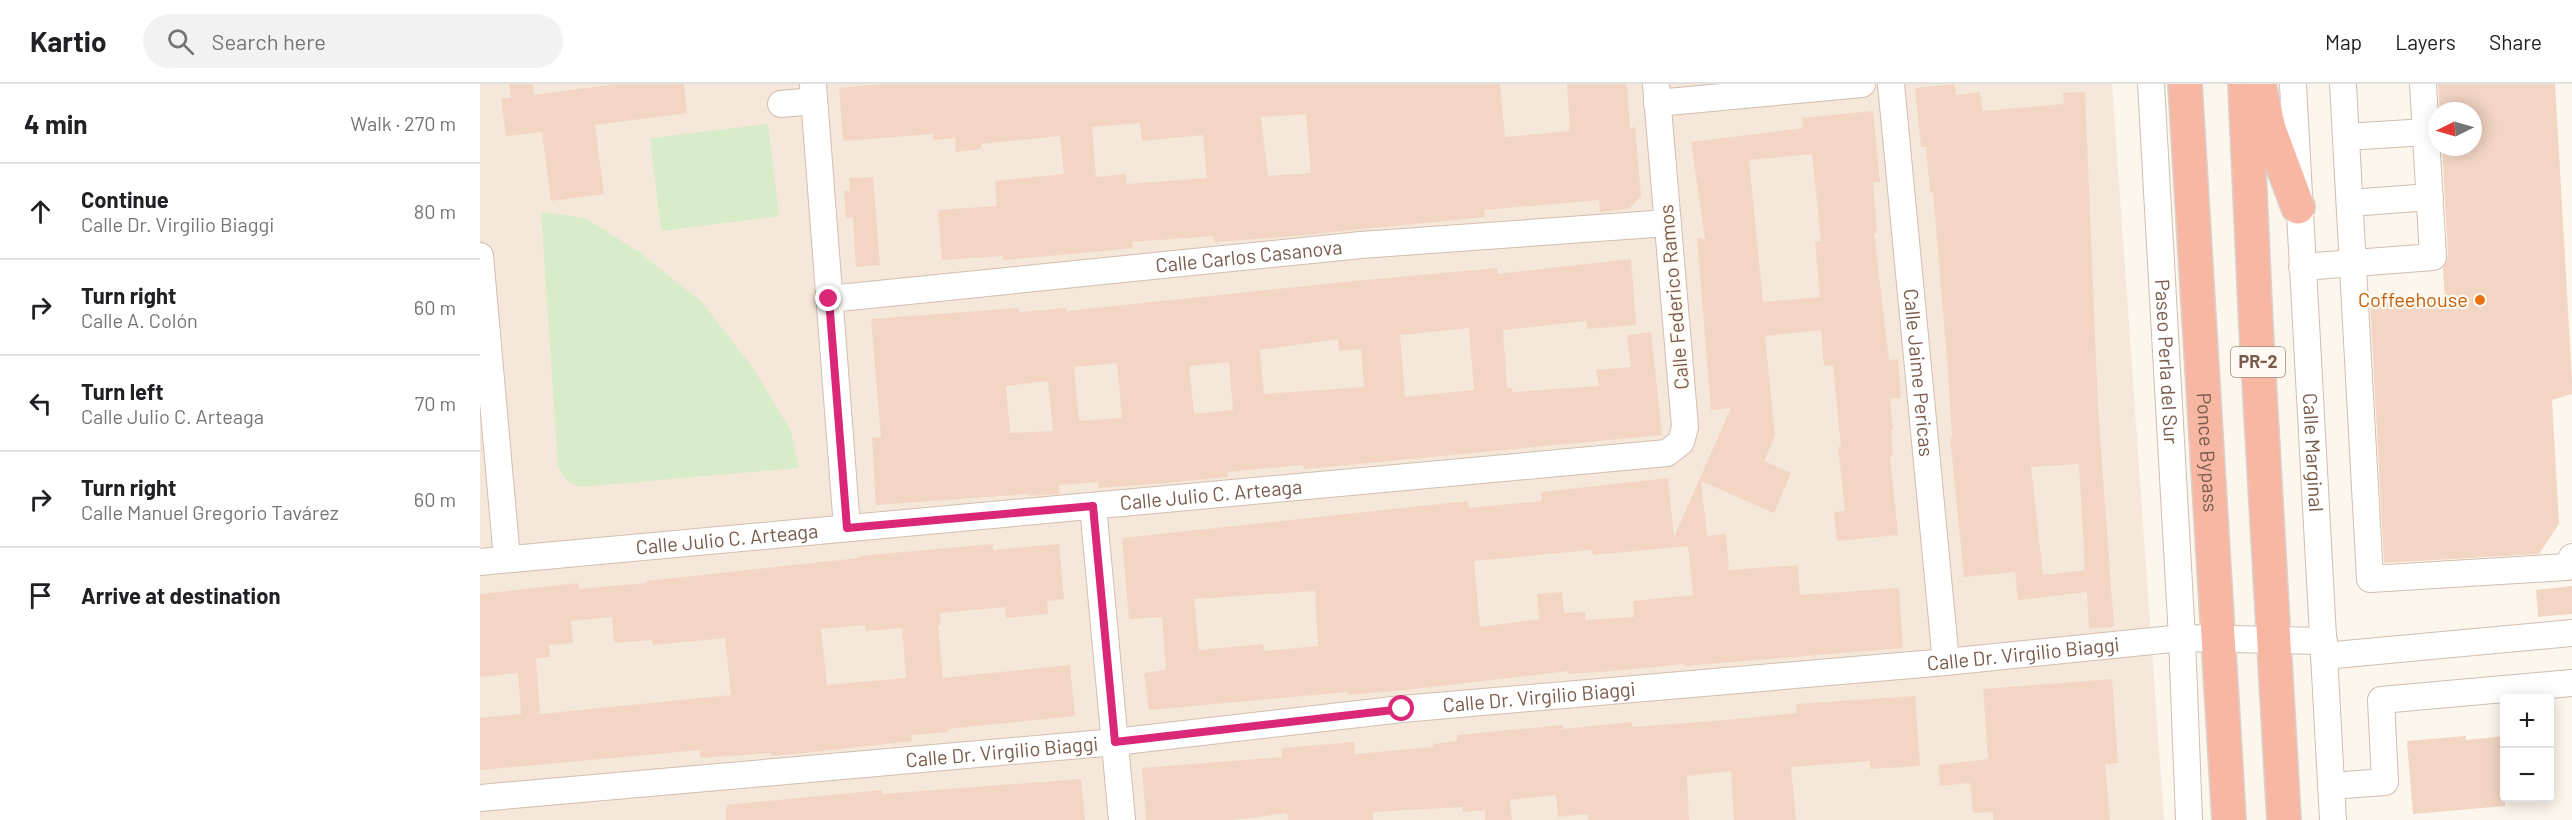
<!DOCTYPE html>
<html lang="en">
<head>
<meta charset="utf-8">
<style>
	body { margin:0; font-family:Barlow,sans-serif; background:#f2f2f2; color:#202124 }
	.controls { position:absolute; right:18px; bottom:18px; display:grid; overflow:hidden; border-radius:6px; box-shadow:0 3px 15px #0003 }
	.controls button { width:54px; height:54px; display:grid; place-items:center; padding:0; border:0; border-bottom:2px solid #e0e0e0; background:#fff; color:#202124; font:30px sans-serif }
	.compass { position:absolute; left:1948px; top:18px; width:54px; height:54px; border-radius:50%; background:#fff; box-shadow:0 3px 15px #0003; rotate:265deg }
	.stop { position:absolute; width:18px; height:18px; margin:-14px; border:4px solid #db2777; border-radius:50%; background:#fff }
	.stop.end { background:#db2777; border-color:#fff; box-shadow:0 2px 6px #0008 }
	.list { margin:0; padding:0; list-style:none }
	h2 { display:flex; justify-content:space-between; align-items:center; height:78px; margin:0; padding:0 24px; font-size:26px }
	h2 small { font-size:20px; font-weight:400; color:#757577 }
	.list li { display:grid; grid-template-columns:39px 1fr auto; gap:18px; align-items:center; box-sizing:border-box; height:96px; padding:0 24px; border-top:2px solid #e0e0e0 }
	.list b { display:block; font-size:22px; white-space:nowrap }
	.list p { margin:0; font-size:20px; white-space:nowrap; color:#757577 }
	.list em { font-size:20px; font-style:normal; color:#757577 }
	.icon { flex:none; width:33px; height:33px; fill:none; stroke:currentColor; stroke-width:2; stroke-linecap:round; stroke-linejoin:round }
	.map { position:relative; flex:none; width:2092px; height:736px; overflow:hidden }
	header { display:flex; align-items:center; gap:36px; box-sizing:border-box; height:84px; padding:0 30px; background:#fff; border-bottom:2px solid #e0e0e0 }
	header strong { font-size:28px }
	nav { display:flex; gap:33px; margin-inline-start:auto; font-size:21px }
	.search { width:420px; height:54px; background:#f2f2f2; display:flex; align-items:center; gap:15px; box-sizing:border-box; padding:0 21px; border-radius:33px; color:#757577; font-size:22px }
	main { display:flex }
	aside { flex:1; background:#fff }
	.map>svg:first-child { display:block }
	.residential { fill:#f5e8da }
	.green { fill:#d8ecc9 }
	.building { fill:#f3d5c3; fill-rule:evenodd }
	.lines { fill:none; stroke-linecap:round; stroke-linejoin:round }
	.minor-casing { stroke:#d1beb0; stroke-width:28 }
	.highway-casing { stroke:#dad1cd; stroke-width:36 }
	.minor { stroke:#fff; stroke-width:26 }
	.highway { stroke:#f7b7a3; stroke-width:33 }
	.route { stroke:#db2777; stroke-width:8 }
	.food-dot { fill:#e8710a; stroke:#fffaf3; stroke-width:2 }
	.labels { text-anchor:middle; stroke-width:4.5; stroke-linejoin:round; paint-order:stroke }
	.shield { fill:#fffaf3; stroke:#a28b7f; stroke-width:1.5 }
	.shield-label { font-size:18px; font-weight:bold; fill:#7a5c4d }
	.street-label { font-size:20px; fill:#7a5c4d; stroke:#fffaf3 }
	.food-label { font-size:20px; fill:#c56008; stroke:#fffaf3; text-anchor:end }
</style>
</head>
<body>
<header>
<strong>Kartio</strong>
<div class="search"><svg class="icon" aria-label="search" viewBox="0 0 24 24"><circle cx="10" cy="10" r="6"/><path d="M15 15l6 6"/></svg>Search here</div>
<nav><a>Map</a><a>Layers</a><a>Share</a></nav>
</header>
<main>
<aside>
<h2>4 min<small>Walk · 270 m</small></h2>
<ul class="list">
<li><svg class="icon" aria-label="ahead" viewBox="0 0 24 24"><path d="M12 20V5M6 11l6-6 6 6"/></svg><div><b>Continue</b><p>Calle Dr. Virgilio Biaggi</p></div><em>80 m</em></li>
<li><svg class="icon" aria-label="right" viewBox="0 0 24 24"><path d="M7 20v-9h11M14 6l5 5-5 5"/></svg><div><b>Turn right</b><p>Calle A. Colón</p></div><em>60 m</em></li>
<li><svg class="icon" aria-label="left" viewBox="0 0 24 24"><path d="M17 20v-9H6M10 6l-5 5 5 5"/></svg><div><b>Turn left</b><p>Calle Julio C. Arteaga</p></div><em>70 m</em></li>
<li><svg class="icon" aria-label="right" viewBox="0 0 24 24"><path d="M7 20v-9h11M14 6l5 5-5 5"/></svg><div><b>Turn right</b><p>Calle Manuel Gregorio Tavárez</p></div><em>60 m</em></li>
<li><svg class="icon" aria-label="arrive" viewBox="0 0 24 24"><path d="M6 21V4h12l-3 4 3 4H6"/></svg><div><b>Arrive at destination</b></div></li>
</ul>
</aside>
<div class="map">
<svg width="2092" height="736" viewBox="0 0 2092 736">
	<rect width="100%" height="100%" fill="#fdf6ec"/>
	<!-- residential -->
	<polygon class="residential" points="0,0 1632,0 1684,736 0,736"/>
	<!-- green -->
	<g class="green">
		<polygon points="288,40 299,132 181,147 170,54"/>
		<path d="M 61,128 L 105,134 L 159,168 L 222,218 L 273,284 L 311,347 L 319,384 L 101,403 C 89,399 83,395 78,383 Z"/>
	</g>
	<!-- building -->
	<g class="building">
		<polygon points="29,0 53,0 54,11 136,0 204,0 207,29 115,41 124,110 71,117 62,48 26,52 21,14 31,14"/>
		<path d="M 403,0 L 1020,0 L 1025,53 L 1090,47 L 1087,0 L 1147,0 L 1150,44 L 1155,43 L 1161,112 L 1149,125 L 1120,128 L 1119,116 L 1004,126 L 1005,133 L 793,154 L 734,158 L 734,152 L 652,158 L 653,164 L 591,170 L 523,176 L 523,172 L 462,176 L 458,126 L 517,122 L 515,97 L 584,90 L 580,52 L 501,60 L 501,65 L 476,68 L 475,54 L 453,56 L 453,50 L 363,57 L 359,4 ZM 826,30 L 831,89 L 788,92 L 781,33 ZM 660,39 L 662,57 L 723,51 L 727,94 L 647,100 L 646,90 L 616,93 L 612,43 Z"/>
		<path d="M 1475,0 L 1476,11 L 1500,8 L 1503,27 L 1584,20 L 1583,9 L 1605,8 L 1618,324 L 1634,543 L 1609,544 L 1607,508 L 1538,516 L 1535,488 L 1484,493 L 1470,353 L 1472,353 L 1468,288 L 1453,108 L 1450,109 L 1446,63 L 1441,63 L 1435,4 ZM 1599,380 L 1605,486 L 1563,491 L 1551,383 Z"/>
		<polygon points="1958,0 2075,0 2092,296 2092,310 2072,316 2079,440 2059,470 1904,479 1890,220 1965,216 1963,184 1968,172 1962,63 1993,63 1993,27 1960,27"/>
		<path d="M 1393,27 L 1400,98 L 1393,99 L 1397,149 L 1394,149 L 1409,276 L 1418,275 L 1421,314 L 1410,315 L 1413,346 L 1411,346 L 1413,371 L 1410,372 L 1418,451 L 1357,457 L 1354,428 L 1365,427 L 1358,363 L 1361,363 L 1353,281 L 1344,282 L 1341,246 L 1285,252 L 1295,352 L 1284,377 L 1311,389 L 1294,429 L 1221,397 L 1227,452 L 1246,450 L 1249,486 L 1318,481 L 1320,511 L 1419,504 L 1423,564 L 1204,582 L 1204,580 L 1134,587 L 1089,590 L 1088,587 L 935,605 L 869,611 L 868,608 L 669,626 L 664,589 L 686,586 L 682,533 L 649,535 L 642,454 L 988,417 L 989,424 L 1062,417 L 1061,408 L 1188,394 L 1194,453 L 1251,324 L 1231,326 L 1217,154 L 1225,156 L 1211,58 L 1323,44 L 1322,34 ZM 1332,70 L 1341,157 L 1335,158 L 1340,213 L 1283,218 L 1269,76 ZM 1208,462 L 1213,511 L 1153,517 L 1154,533 L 1106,536 L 1105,528 L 1084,529 L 1082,508 L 1057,510 L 1059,535 L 1000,543 L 994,477 L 1112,466 L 1113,471 ZM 835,507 L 838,562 L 784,567 L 783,560 L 719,566 L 714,515 Z"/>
		<polygon points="393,93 400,181 376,183 373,133 366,134 364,107 370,107 369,94"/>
		<path d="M 1151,175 L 1156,241 L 1107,245 L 1106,237 L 1023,246 L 1027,304 L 1032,304 L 1032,308 L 1119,302 L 1116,286 L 1151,283 L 1147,251 L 1171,248 L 1182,351 L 824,385 L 823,381 L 747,388 L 748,393 L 686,399 L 619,404 L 618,398 L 579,401 L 579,410 L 564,411 L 548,412 L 548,410 L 396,421 L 392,354 L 401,353 L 391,235 L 538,224 L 539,228 L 586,224 L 586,227 L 874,197 L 1017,184 L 1018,190 ZM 989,244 L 994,306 L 925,313 L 920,251 ZM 858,255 L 859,267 L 881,265 L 884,303 L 784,310 L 780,266 ZM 749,278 L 753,326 L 714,330 L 709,282 ZM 637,279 L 642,334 L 599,337 L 594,283 ZM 568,297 L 573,347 L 530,349 L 526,302 Z"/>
		<path d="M 513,460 L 513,466 L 579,460 L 584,515 L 567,517 L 568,530 L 526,534 L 525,523 L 460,529 L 461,541 L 458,541 L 463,594 L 590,581 L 595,632 L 468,645 L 468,648 L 431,651 L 432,657 L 326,669 L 291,672 L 291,669 L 220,674 L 220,666 L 0,686 L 0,634 L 41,630 L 38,589 L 0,593 L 0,510 L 98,499 L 99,505 L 167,499 L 167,497 L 379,474 L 379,472 ZM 132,533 L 134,559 L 172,556 L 173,561 L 245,554 L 251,611 L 60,630 L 56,574 L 70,573 L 69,561 L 93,559 L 91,537 ZM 385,541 L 385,547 L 422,544 L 426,594 L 347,601 L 341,545 Z"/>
		<polygon points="2092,502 2092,530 2058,533 2056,506"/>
		<polygon points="1632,595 1638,679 1625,680 1630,736 1513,736 1513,728 1493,729 1490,699 1460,702 1458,681 1508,675 1503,605"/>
		<polygon points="1435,612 1440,682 1390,685 1390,677 1311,683 1316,736 1254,736 1251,687 1207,692 1209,736 1108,736 1108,730 1078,733 1076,711 1030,716 1032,736 1005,736 1005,726 983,728 983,723 893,728 893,736 808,736 807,729 753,736 666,736 662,684 802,673 802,664 874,658 875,670 954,663 954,660 977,657 977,651 1083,641 1083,645 1152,638 1152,643 1234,637 1317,629 1316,620"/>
		<polygon points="1986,652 1986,656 2025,652 2025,722 1933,730 1927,657"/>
		<polygon points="601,695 605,736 246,736 246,721 402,706 402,710"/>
	</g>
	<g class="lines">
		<!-- minor casing -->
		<g class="minor-casing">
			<g id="minor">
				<polyline points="333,0 367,444"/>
				<path id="s1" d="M 1411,0 L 1466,578"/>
				<path id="s2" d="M 1671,0 L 1702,554 L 1709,736"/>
				<path id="s3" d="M 1813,0 L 1853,736"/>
				<polyline points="1863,0 1890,495 2087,483 2092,473"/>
				<polyline points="1177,19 1382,0"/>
				<polyline points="301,20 334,17"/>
				<polyline points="1866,53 1946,48"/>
				<polyline points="1870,119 1950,113"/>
				<polyline points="0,172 27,475"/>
				<polyline points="1822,183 1953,173 1943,0"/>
				<path id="s4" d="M 349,215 L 881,161 L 1188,139"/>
				<polyline points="613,422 642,736"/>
				<path id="s5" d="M 0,478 L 1187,369 L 1201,358 L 1205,343 L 1176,0"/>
				<polyline points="1844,572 2092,549"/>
				<polyline points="1851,702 1905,698 1901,616 2092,599"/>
				<path id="s6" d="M 0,714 L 635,658 L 922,625 L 1466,578 L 1702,554 L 1844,557"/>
			</g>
		</g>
		<!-- highway casing -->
		<g class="highway-casing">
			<g id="highway">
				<path id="s7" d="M 1705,0 L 1749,736"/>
				<polyline points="1765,0 1776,242 1804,736"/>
				<polyline points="1780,5 1789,45 1818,123"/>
			</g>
		</g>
		<!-- minor -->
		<use href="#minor" class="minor"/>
		<!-- highway -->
		<use href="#highway" class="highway"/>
	</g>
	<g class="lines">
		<!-- route -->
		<polyline class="route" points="349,215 367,444 613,422 635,658 922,625"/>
	</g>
	<!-- markers -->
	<circle class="food-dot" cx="2000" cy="216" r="6"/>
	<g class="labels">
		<!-- shield labels -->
		<rect class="shield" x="1751" y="263" width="54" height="30" rx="4.5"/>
		<g class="shield-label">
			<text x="1778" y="284">PR-2</text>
		</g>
		<!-- street labels -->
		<g class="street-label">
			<text dy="7" stroke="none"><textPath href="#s4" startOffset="422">Calle Carlos Casanova</textPath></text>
			<text transform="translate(1194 213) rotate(-95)" y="7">Calle Federico Ramos</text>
			<text dy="7" stroke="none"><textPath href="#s2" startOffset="278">Paseo Perla del Sur</textPath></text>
			<text dy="7" stroke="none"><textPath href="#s1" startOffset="290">Calle Jaime Pericas</textPath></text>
			<text dy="7" stroke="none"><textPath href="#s7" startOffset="369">Ponce Bypass</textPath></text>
			<text dy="7" stroke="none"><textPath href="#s3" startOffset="369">Calle Marginal</textPath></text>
			<text dy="7" stroke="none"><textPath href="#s5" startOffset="734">Calle Julio C. Arteaga</textPath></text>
			<text dy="7" stroke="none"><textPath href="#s5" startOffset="248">Calle Julio C. Arteaga</textPath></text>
			<text dy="7" stroke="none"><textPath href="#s6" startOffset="1550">Calle Dr. Virgilio Biaggi</textPath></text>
			<text dy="7" stroke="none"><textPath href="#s6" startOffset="1064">Calle Dr. Virgilio Biaggi</textPath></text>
			<text dy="7" stroke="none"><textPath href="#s6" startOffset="524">Calle Dr. Virgilio Biaggi</textPath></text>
		</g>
		<!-- food labels -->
		<g class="food-label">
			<text x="1988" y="223">Coffeehouse</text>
		</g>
	</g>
</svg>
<div class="controls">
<button>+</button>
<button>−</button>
</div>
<svg class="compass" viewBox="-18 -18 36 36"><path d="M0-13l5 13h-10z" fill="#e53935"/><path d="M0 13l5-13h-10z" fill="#757577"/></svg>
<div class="stop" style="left:922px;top:625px"></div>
<div class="stop end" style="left:349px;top:215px"></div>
</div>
</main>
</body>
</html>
